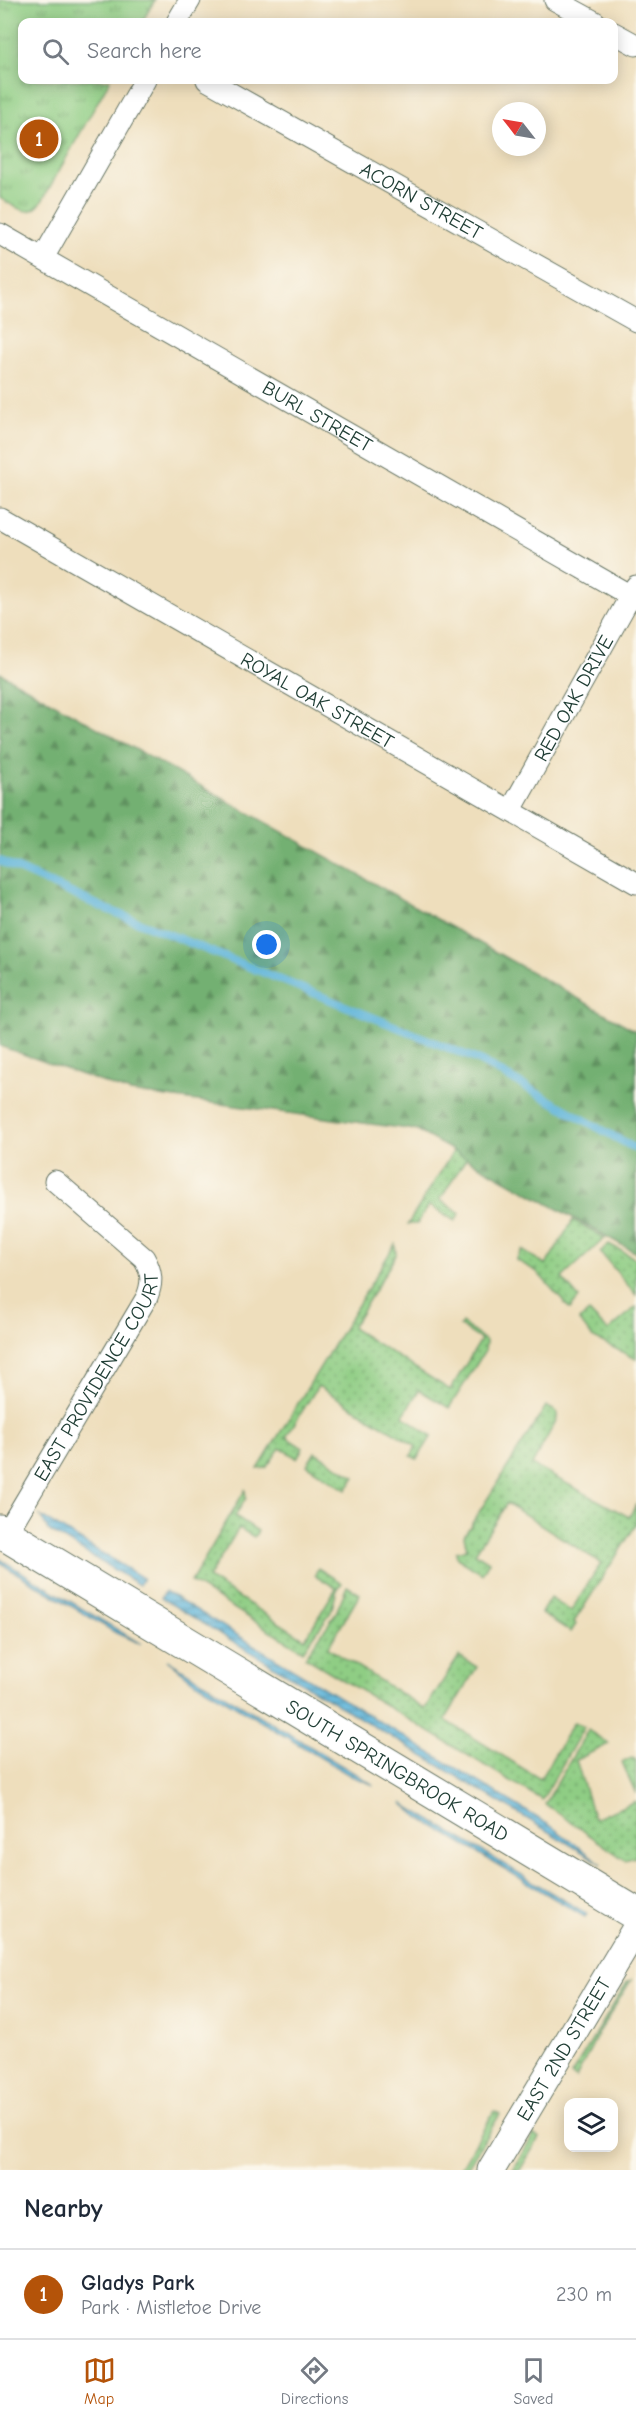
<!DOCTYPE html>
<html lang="en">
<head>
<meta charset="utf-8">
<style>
	body { margin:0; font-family:"Comic Neue",sans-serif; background:#f2f2f3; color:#1f2937 }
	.controls { position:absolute; right:18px; bottom:18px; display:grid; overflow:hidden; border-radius:12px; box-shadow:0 3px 15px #0003 }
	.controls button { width:54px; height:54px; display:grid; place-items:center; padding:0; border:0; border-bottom:2px solid #e0e1e3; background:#fff; color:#1f2937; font:30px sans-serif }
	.compass { position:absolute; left:492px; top:102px; width:54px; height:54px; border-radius:50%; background:#fff; box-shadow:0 3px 15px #0003; rotate:301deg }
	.you { position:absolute; left:267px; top:945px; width:21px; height:21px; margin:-15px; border:4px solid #fff; border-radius:50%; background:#1a73e8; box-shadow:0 0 0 9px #1a73e833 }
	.badge { display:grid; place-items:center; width:39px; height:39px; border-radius:50%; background:#b45309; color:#fff; font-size:20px; font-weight:700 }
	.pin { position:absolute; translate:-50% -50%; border:3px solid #fff; box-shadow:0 2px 6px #0006 }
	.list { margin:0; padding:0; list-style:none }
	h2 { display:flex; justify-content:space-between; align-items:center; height:78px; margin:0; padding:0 24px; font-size:26px }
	h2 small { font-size:20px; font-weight:400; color:#747a83 }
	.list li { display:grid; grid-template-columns:39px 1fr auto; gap:18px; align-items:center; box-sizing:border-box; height:90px; padding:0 24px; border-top:2px solid #e0e1e3 }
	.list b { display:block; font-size:22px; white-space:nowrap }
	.list p { margin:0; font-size:20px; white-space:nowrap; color:#747a83 }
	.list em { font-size:20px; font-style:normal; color:#747a83 }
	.icon { flex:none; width:33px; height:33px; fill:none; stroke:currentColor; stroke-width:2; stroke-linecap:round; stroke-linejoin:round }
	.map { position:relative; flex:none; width:636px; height:2170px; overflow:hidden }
	.search { position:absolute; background:#fff; box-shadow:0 3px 15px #0003; left:18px; right:18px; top:18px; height:66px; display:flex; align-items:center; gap:15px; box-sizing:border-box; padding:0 21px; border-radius:12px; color:#747a83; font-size:22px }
	.sheet { height:168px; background:#fff }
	nav { display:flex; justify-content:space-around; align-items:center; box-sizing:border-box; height:84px; border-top:2px solid #e0e1e3; background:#fff; font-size:16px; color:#747a83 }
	nav a { display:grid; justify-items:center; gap:3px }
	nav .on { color:#b45309 }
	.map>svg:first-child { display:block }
	.grass { fill:url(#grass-dots); stroke:#57855c; stroke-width:1.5 }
	.forest { fill:url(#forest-firs); stroke:#497653; stroke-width:1.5 }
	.park { fill:url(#park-tufts); stroke:#57855c; stroke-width:1.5 }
	.water { fill:url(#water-rules); stroke:#3e7886; stroke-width:1.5 }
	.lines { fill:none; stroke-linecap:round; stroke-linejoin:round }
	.stream { stroke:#5cb3d9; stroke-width:8 }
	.minor-casing { stroke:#677564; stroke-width:23 }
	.tertiary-casing { stroke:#677564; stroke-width:29 }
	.trunk-casing { stroke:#677564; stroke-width:35 }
	.minor { stroke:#fff; stroke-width:21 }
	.tertiary { stroke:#fff; stroke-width:27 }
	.trunk { stroke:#fff; stroke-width:33 }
	.labels { text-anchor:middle; stroke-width:6; stroke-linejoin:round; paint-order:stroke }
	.street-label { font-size:20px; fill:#1f3d34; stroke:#fbf7ec }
</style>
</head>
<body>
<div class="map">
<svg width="636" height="2170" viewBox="0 0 636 2170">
	<defs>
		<pattern id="grass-dots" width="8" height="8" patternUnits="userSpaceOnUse" patternTransform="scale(1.5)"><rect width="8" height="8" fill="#8fcd84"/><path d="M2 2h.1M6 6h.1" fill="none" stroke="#74a86d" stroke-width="1.8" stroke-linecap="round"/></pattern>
		<pattern id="forest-firs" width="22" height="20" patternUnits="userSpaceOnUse" patternTransform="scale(1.5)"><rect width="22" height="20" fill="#73b072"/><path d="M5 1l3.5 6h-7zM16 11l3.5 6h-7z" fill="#5e905e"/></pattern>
		<pattern id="park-tufts" width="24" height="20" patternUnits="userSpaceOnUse" patternTransform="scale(1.5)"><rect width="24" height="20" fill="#8fcd84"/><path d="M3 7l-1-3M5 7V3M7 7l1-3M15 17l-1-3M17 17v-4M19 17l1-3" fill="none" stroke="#74a86d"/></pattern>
		<pattern id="water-rules" width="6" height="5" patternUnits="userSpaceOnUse" patternTransform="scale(1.5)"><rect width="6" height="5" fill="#5cb3d9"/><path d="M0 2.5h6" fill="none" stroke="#4b93b1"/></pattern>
	</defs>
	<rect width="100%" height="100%" fill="#fbf7ec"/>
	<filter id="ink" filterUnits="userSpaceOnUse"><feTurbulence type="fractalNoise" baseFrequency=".0167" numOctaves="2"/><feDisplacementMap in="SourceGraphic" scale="12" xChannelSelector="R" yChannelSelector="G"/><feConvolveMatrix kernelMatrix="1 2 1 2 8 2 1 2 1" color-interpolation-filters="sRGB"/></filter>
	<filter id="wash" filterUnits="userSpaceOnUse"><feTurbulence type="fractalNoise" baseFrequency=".008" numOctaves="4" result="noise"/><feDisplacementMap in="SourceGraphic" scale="24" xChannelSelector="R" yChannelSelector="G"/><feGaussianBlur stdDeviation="1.35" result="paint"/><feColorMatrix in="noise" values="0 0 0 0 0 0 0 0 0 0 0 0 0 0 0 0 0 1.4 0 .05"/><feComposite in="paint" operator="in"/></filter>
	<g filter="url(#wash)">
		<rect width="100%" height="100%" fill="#eedebc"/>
		<!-- grass -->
		<g class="grass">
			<polygon points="459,1142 472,1149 440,1200 460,1213 455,1221 429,1205 417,1224 408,1224"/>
			<polygon points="573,1220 605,1238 562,1278 579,1298 570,1309 536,1271 516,1260 522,1250 546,1265"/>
			<polygon points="395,1244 396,1255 352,1328 450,1390 481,1340 460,1326 462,1323 486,1341 485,1351 449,1408 419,1390 403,1416 432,1436 417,1459 411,1456 416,1446 318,1386 286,1437 303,1448 297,1458 280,1448 266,1468 258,1469"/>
			<polygon points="609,1244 636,1259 636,1295 600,1252"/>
			<polygon points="636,1307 636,1359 592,1337 579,1320 589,1312 608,1331"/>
			<polygon points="546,1406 557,1412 557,1419 532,1465 629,1517 636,1505 636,1525 574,1622 576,1624 571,1632 541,1613 550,1598 571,1611 601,1563 507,1503 475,1553 489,1562 482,1574 457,1558 456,1552 467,1549 464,1536"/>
			<polygon points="315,1452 355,1477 346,1490 307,1465"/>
			<polygon points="245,1490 246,1498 235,1516 258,1531 254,1537 239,1528 208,1578 305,1639 336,1588 315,1575 318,1568 342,1583 337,1590 331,1612 303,1651 191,1582"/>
			<polygon points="347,1586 360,1594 328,1648 425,1709 459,1656 477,1667 445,1720 540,1779 574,1722 584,1727 542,1800 305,1657 335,1615"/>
			<polygon points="588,1730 609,1744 576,1760 594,1819 636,1801 636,1857 625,1860 545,1804"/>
			<polygon points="632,1758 636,1760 636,1794 622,1762"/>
			<polygon points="631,1980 598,2034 576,2078 571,2075 627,1982"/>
			<polygon points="494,2111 500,2114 466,2170 460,2170"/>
			<polygon points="533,2135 539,2138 520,2170 513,2170"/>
		</g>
		<!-- forest -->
		<polygon class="forest" points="0,673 636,1031 636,1253 416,1130 130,1092 0,1046"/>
		<!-- park -->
		<path class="park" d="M 0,0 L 155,0 L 142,22 L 22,22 L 22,80 L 110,80 L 42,201 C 30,220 16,207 0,198 Z"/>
		<!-- water -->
		<g class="water">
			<polygon points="40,1516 143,1578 139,1585 48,1530"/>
			<polygon points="0,1559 141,1644 116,1633 0,1563"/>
			<polygon points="165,1591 551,1826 602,1864 161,1598"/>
			<polygon points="167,1660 374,1785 351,1776 192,1680"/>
			<polygon points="402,1803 587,1914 585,1917 421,1819"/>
		</g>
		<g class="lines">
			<!-- stream -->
			<polyline class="stream" points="0,861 104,908 478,1060 636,1149"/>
		</g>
	</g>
	<g filter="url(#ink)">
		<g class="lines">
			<!-- minor casing -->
			<g class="minor-casing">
				<g id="minor">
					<polyline points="555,0 595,22"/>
					<polyline points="177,22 190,0"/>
					<polyline points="614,33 636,45"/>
					<path id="s1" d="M 207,80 L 636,321"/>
					<path id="s2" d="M 0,234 L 636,599"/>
					<polyline points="43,258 145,80"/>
					<path id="s3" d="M 0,518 L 636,883"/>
					<path id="s4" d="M 511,810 L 636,586"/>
					<path id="s5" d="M 6,1534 L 147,1297 C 153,1282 152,1272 144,1258 L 55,1181"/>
				</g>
			</g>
			<!-- tertiary casing -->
			<g class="tertiary-casing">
				<g id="tertiary">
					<path id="s6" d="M 491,2170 L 636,1928"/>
				</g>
			</g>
			<!-- trunk casing -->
			<g class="trunk-casing">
				<g id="trunk">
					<path id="s7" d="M 0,1531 L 636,1914"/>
				</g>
			</g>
			<!-- minor -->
			<use href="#minor" class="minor"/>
			<!-- tertiary -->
			<use href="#tertiary" class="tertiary"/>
			<!-- trunk -->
			<use href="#trunk" class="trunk"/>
		</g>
	</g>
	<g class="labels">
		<!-- street labels -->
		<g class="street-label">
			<text dy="7" stroke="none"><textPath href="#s1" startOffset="246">ACORN STREET</textPath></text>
			<text dy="7" stroke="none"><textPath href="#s2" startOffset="366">BURL STREET</textPath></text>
			<text dy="7" stroke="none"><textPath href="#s4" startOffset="128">RED OAK DRIVE</textPath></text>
			<text dy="7" stroke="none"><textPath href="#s3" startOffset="366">ROYAL OAK STREET</textPath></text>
			<text dy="7" stroke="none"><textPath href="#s5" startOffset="182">EAST PROVIDENCE COURT</textPath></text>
			<text dy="7" stroke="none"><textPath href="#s7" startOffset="464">SOUTH SPRINGBROOK ROAD</textPath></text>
			<text dy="7" stroke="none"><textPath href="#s6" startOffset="141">EAST 2ND STREET</textPath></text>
		</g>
	</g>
</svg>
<div class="controls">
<button><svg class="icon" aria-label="layers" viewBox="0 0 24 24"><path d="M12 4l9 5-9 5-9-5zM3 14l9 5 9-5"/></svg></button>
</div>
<svg class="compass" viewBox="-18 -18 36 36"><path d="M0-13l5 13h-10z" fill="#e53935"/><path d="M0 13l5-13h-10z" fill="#747a83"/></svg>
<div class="you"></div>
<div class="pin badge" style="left:39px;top:139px">1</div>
<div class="search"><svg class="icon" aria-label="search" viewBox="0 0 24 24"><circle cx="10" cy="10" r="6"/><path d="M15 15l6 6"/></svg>Search here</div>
</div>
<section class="sheet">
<h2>Nearby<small></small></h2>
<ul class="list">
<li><span class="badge">1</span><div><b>Gladys Park</b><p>Park · Mistletoe Drive</p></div><em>230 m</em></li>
</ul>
</section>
<nav>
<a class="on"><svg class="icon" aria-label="map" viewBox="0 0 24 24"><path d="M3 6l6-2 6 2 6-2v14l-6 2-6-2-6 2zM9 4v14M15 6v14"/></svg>Map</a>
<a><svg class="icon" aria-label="directions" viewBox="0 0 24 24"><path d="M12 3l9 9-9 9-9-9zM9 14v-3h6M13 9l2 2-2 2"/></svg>Directions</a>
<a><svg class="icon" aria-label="saved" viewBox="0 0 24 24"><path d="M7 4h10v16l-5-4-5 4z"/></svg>Saved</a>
</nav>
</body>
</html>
